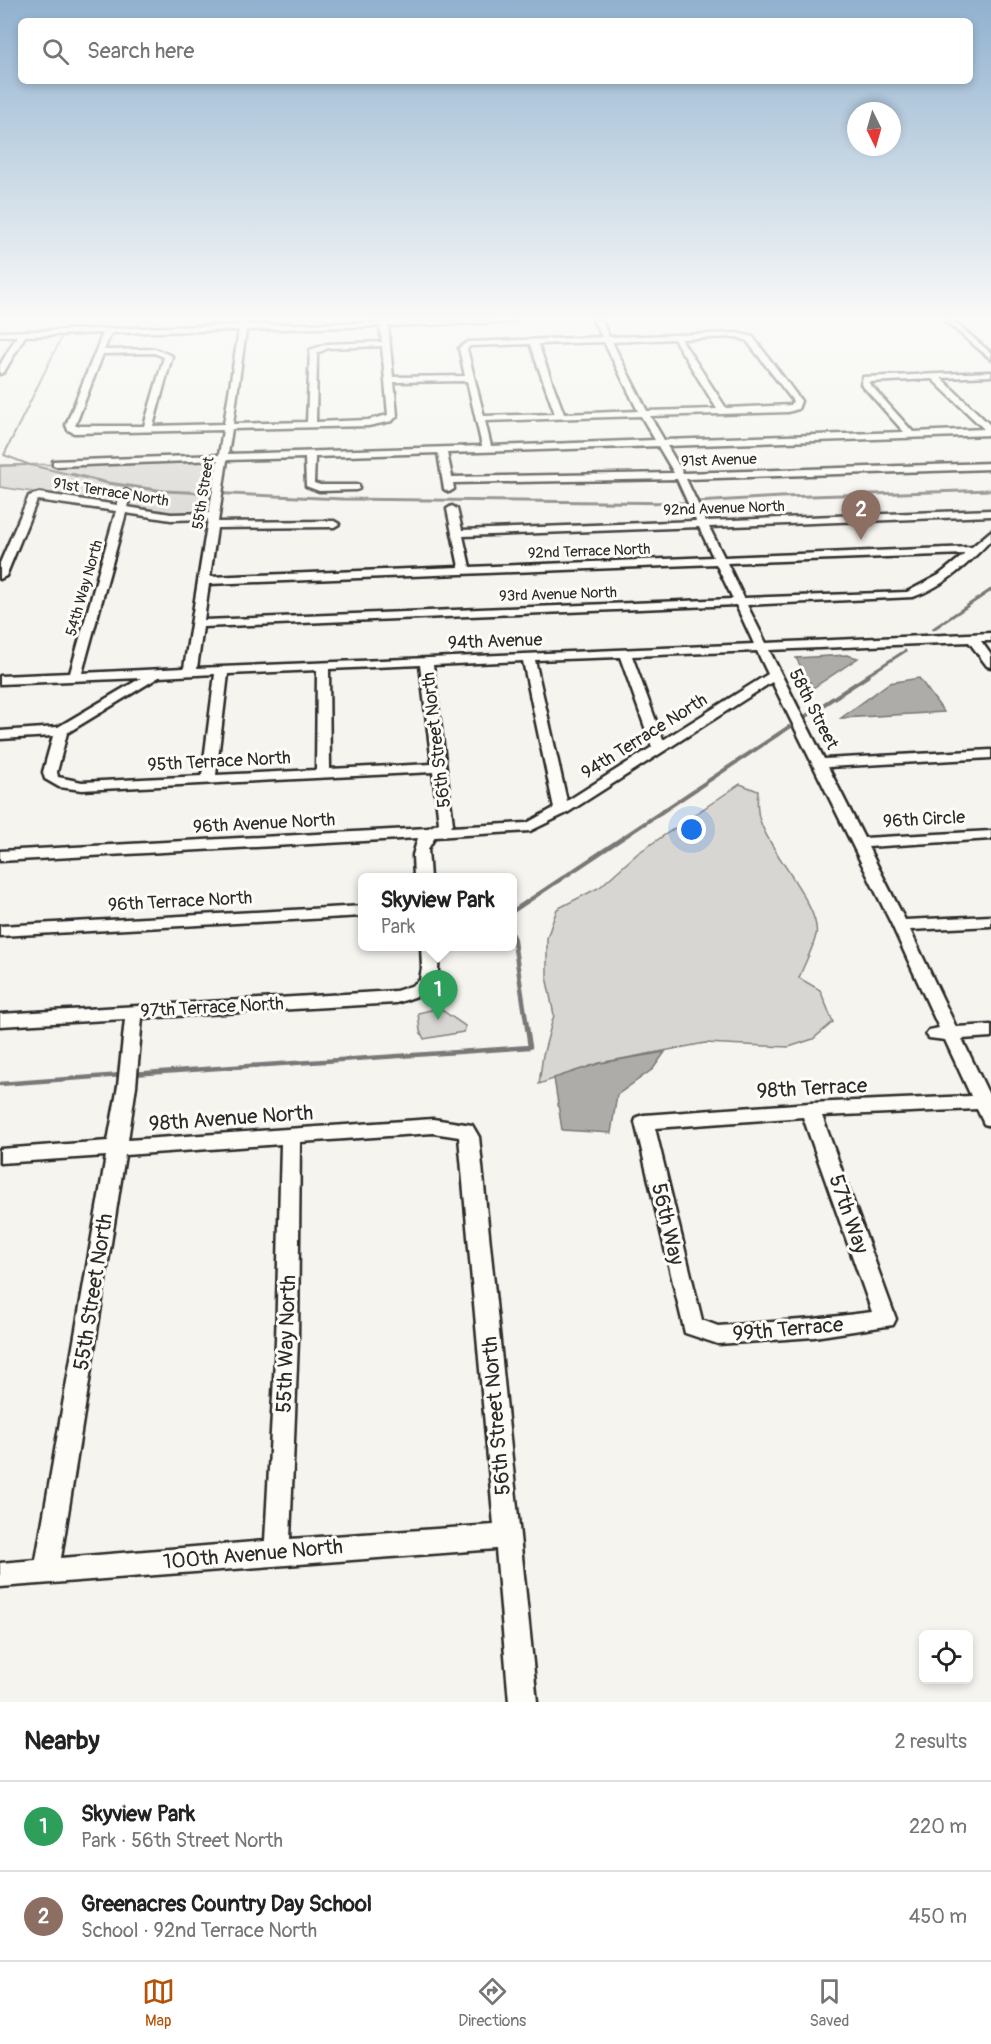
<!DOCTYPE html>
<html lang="en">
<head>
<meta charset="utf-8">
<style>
	body { margin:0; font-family:Pangolin,sans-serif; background:#f6f6f6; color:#222 }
	.controls { position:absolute; right:18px; bottom:18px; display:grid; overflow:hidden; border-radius:9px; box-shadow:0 3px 9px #0003 }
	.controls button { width:54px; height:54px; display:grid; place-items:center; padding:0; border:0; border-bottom:2px solid #e0e0e0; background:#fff; color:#222; font:30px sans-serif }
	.compass { position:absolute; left:847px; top:102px; width:54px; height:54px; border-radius:50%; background:#fff; box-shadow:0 3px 9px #0003; rotate:175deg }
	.you { position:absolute; left:692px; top:830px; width:21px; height:21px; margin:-15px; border:4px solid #fff; border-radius:50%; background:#1a73e8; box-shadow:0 0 0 9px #1a73e833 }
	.badge { display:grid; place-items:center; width:39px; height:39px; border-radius:50%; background:#b45309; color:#fff; font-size:20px; font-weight:700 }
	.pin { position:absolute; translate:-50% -50px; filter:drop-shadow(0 2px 3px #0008) }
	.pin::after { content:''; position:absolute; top:32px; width:21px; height:18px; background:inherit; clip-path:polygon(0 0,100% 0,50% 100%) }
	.popup { position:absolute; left:358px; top:873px; width:159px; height:78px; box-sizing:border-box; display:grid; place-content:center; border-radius:9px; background:#fff; filter:drop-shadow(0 2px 4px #0005); font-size:20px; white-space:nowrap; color:#767676 }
	.popup b { font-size:22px; color:#222 }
	.popup::after { content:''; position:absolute; left:50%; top:100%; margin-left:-12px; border:12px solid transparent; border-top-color:#fff }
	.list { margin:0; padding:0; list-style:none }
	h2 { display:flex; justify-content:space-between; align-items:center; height:78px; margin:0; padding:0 24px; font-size:26px }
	h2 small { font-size:20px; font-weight:400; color:#767676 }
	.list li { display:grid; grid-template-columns:39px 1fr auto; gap:18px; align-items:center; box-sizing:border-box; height:90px; padding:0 24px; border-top:2px solid #e0e0e0 }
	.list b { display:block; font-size:22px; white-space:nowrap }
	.list p { margin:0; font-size:20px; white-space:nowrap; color:#767676 }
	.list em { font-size:20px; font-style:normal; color:#767676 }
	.icon { flex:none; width:33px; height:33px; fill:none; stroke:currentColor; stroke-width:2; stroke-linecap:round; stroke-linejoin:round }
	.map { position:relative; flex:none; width:991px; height:1702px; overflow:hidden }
	.search { position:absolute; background:#fff; box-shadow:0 3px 9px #0003; left:18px; right:18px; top:18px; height:66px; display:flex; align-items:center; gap:15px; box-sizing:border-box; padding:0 21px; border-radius:9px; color:#767676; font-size:22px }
	.sheet { height:258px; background:#fff }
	nav { display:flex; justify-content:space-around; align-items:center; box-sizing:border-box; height:84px; border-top:2px solid #e0e0e0; background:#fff; font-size:16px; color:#767676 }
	nav a { display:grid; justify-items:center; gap:3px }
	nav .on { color:#b45309 }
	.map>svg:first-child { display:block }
	.green { fill:#d7d6d2; stroke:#81807e; stroke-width:1.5 }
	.water { fill:#adaca9; stroke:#797877; stroke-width:1.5 }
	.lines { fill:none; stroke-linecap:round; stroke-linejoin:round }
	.stream-far3 { stroke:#797877; stroke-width:2 }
	.stream-far2 { stroke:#797877; stroke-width:3 }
	.stream-far1 { stroke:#797877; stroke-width:4 }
	.stream { stroke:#797877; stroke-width:4.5 }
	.minor-casing { stroke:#2b2b2b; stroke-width:5 }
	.minor { fill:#fdfcf7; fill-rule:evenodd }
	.labels { text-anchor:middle; stroke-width:6; stroke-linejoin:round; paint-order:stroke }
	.far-street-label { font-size:15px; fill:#2b2b2b; stroke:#fdfcf7 }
	.street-label { font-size:18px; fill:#2b2b2b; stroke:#fdfcf7 }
	.near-street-label { font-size:21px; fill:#2b2b2b; stroke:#fdfcf7 }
</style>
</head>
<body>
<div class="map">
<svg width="991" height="1702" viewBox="0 0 991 1702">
	<rect width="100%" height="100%" fill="#f5f4ef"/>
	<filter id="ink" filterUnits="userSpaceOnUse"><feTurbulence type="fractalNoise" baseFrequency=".0167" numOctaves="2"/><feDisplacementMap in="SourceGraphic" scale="12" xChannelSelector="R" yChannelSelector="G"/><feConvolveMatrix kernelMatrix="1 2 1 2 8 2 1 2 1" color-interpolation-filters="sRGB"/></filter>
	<g filter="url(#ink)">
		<!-- green -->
		<g class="green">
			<polygon points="212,462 205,513 174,515 127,507 130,491 122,492 119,505 0,487 0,465"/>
			<path d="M 740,784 L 758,791 C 757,801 757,814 761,823 C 770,852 822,909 816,935 C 813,949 804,964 799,978 L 820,990 L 833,1022 L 813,1039 L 789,1047 L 705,1043 L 600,1063 L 539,1084 L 543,1055 L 554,1015 L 547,981 L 547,938 L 557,909 L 600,887 L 638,853 Z"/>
			<polygon points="439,1008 465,1026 465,1029 463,1032 424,1039 420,1031 418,1013"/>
		</g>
		<!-- water -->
		<g class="water">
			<polygon points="847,655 858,658 813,688 796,658"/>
			<polygon points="919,678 944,712 841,718 889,683"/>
			<polygon points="665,1052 653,1069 617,1095 611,1133 562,1130 554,1078 600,1063"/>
		</g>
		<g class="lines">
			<!-- stream-far3 -->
			<g class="stream-far3">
				<polyline points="70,320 4,455 30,465 77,476"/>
				<polyline points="0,466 27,465"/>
			</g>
			<!-- stream-far2 -->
			<g class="stream-far2">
				<polyline points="71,474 108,483 164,491 343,499 681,503 781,497 991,490"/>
				<polyline points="933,629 991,590"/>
				<polyline points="866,676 905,651"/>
			</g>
			<!-- stream-far1 -->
			<g class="stream-far1">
				<polyline points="800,720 869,675"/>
				<polyline points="513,911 789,727"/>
			</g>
			<!-- stream -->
			<g class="stream">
				<polyline points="132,1074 530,1047 513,935"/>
				<polyline points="0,1084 122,1075"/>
			</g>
			<!-- minor casing -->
			<g class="minor-casing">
				<g id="minor">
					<path d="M 240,320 L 248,320 L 247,325 L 516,320 L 512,322 L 388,326 L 393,377 L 465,376 L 459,348 L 468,342 L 602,337 L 593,320 L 601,320 L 609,337 L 737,333 L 753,337 L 801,401 L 798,409 L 788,412 L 650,416 L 664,440 L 904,432 L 861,384 L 863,377 L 991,372 L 991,376 L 941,378 L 991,426 L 991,435 L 667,446 L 683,473 L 991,463 L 991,469 L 686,479 L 706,521 L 991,510 L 991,516 L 709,527 L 724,557 L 972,547 L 991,531 L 991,540 C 968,564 945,586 913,597 L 747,605 L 766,643 L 991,633 L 991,641 L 981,641 L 991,655 L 991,667 L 987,666 L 969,642 L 769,650 L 824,759 L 991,750 L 991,758 L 828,767 L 864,838 L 991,831 L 991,839 L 868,847 L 905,920 L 991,916 L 991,926 L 910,930 L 956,1027 L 991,1025 L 991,1037 L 962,1039 L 991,1099 L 991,1126 L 984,1124 L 977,1109 L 822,1116 L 896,1319 L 893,1325 L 814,1337 L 718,1344 L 685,1333 L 635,1122 L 637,1117 L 644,1115 L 810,1103 L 971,1096 L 945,1040 L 929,1038 L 926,1034 L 929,1030 L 939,1028 L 892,925 L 772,682 L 567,813 L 530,831 L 435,837 L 428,849 L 430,878 L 414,878 L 413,855 L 418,838 L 0,861 L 0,851 L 428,828 L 439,823 L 433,772 L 82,790 L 59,787 L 45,779 L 43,772 L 53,736 L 0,739 L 0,731 L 58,727 L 141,678 L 0,684 L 0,676 L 70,673 L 116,511 L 37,500 L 6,576 L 0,579 L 0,563 L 29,496 L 39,493 L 117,505 L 121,493 L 126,490 L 131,493 L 127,507 L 171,514 L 209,513 L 218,460 L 56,466 L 53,465 L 53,461 L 219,455 L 223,430 L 74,433 L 68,430 L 66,425 L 103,333 L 25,336 L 4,372 L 0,374 L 0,365 L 17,336 L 0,336 L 0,332 L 239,325 ZM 380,326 L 382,342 L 327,344 L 310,350 L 307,422 L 233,424 L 246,330 ZM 239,330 L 224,424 L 153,426 L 172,356 L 155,349 L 104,350 L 111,333 ZM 737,337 L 747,341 L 793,401 L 791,405 L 726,408 L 681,339 ZM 674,339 L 717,409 L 647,411 L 612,342 ZM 604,342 L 638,411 L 564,414 L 538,344 ZM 530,344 L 555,414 L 484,416 L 467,349 L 470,346 ZM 382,346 L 388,415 L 368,420 L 316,422 L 317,353 L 328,348 ZM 154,353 L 164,357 L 144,426 L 75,426 L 103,354 ZM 932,379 L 984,429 L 913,432 L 868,382 ZM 467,381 L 482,446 L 228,454 L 232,429 L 368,426 L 392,421 L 397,416 L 394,382 ZM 641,416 L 655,440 L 491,446 L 485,421 ZM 658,446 L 674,473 L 452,477 L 447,453 ZM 438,453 L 444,489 L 449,492 L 454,489 L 453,483 L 677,479 L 696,521 L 462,530 L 457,509 L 452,506 L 447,509 L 459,567 L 210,577 L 217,528 L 334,527 L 339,524 L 334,521 L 218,522 L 227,460 L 305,458 L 306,486 L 319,491 L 356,490 L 359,489 L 359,485 L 320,485 L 314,483 L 315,457 ZM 126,513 L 171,520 L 208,519 L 184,668 L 82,673 ZM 699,527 L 713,557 L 470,567 L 463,536 ZM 965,554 L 939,575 L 907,592 L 744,598 L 727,563 ZM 716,564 L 733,599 L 204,620 L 209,584 ZM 736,605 L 754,644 L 197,668 L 203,627 ZM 757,651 L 768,674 L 663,740 L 632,656 ZM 620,657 L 652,747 L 567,801 L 535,660 ZM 523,661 L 554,808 L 527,823 L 451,827 L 453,824 L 433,665 ZM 420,665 L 432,764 L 330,769 L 329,669 ZM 317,670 L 316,770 L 216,775 L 228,674 ZM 215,674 L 202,776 L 82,782 L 58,777 L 57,772 L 67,733 L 159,677 ZM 803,1117 L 872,1312 L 814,1319 L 718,1326 L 702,1320 L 655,1128 Z"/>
					<polygon points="944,320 952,320 991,353 991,359"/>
					<polygon points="363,906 363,916 0,936 0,926"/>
					<path d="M 421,946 L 437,946 C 442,987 433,992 396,1003 L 142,1018 L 136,1086 L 128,1140 L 433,1119 L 472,1125 L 479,1137 L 537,1702 L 509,1702 L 496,1549 L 0,1587 L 0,1563 L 36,1560 L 106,1156 L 0,1163 L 0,1149 L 108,1141 L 118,1086 L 125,1019 L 0,1026 L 0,1014 L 396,991 L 411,986 L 420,980 L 422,968 ZM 433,1133 L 459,1137 L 494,1525 L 290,1539 L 298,1341 L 300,1142 ZM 281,1144 L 276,1341 L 265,1541 L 61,1558 L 125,1155 Z"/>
				</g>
			</g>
			<!-- minor -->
			<use href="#minor" class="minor"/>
		</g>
	</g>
	<!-- sky -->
	<linearGradient id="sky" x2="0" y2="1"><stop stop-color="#90b1cf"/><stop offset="0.57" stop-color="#fafaf8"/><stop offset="1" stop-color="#fafaf8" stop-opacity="0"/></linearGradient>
	<rect width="991" height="558" fill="url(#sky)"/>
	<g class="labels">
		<!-- far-street labels -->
		<g class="far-street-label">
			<text transform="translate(719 460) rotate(-2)" y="5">91st Avenue</text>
			<text transform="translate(111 492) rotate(9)" y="5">91st Terrace North</text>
			<text transform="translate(203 493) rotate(-81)" y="5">55th Street</text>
			<text transform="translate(724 508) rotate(-2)" y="5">92nd Avenue North</text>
			<text transform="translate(589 551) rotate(-2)" y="5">92nd Terrace North</text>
			<text transform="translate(84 588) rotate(-74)" y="5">54th Way North</text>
			<text transform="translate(558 594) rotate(-2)" y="5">93rd Avenue North</text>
		</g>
		<!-- street labels -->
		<g class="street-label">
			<text transform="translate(495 641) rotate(-2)" y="6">94th Avenue</text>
			<text transform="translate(814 709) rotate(63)" y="6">58th Street</text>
			<text transform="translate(644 736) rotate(-32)" y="6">94th Terrace North</text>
			<text transform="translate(436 740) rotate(-97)" y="6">56th Street North</text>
			<text transform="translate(219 761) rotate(-3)" y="6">95th Terrace North</text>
			<text transform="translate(924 819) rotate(-3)" y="6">96th Circle</text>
			<text transform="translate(264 823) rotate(-3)" y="6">96th Avenue North</text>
			<text transform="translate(180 901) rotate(-3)" y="6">96th Terrace North</text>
			<text transform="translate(212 1007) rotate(-3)" y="6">97th Terrace North</text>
		</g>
		<!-- near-street labels -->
		<g class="near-street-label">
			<text transform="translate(812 1088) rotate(-3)" y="7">98th Terrace</text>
			<text transform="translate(231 1118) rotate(-4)" y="7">98th Avenue North</text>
			<text transform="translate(849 1214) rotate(71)" y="7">57th Way</text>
			<text transform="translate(668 1224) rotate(77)" y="7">56th Way</text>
			<text transform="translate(93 1292) rotate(-81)" y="7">55th Street North</text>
			<text transform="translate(788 1329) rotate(-5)" y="7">99th Terrace</text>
			<text transform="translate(286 1344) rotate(-88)" y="7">55th Way North</text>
			<text transform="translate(496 1416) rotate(-95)" y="7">56th Street North</text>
			<text transform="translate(253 1554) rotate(-5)" y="7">100th Avenue North</text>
		</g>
	</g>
</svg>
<div class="controls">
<button><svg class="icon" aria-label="locate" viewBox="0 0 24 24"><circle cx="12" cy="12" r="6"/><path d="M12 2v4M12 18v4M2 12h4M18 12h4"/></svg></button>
</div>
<svg class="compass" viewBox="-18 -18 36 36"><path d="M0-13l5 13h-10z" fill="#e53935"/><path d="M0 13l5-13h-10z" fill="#767676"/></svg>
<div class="you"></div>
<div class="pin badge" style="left:438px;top:1020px;background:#2e9e5b">1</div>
<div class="popup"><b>Skyview Park</b>Park</div>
<div class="pin badge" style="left:861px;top:540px;background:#8d6e63">2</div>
<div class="search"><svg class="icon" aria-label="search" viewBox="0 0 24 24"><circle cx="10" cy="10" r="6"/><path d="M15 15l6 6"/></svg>Search here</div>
</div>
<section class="sheet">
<h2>Nearby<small>2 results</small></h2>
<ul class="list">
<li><span class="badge" style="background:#2e9e5b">1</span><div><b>Skyview Park</b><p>Park · 56th Street North</p></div><em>220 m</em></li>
<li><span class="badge" style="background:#8d6e63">2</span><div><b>Greenacres Country Day School</b><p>School · 92nd Terrace North</p></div><em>450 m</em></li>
</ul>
</section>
<nav>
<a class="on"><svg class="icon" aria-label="map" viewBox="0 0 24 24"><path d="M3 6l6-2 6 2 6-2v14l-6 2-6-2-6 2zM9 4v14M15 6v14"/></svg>Map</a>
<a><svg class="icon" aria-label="directions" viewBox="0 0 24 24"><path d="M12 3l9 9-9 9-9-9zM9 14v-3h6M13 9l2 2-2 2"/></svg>Directions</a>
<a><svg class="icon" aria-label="saved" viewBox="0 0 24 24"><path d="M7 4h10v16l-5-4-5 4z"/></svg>Saved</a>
</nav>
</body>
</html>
